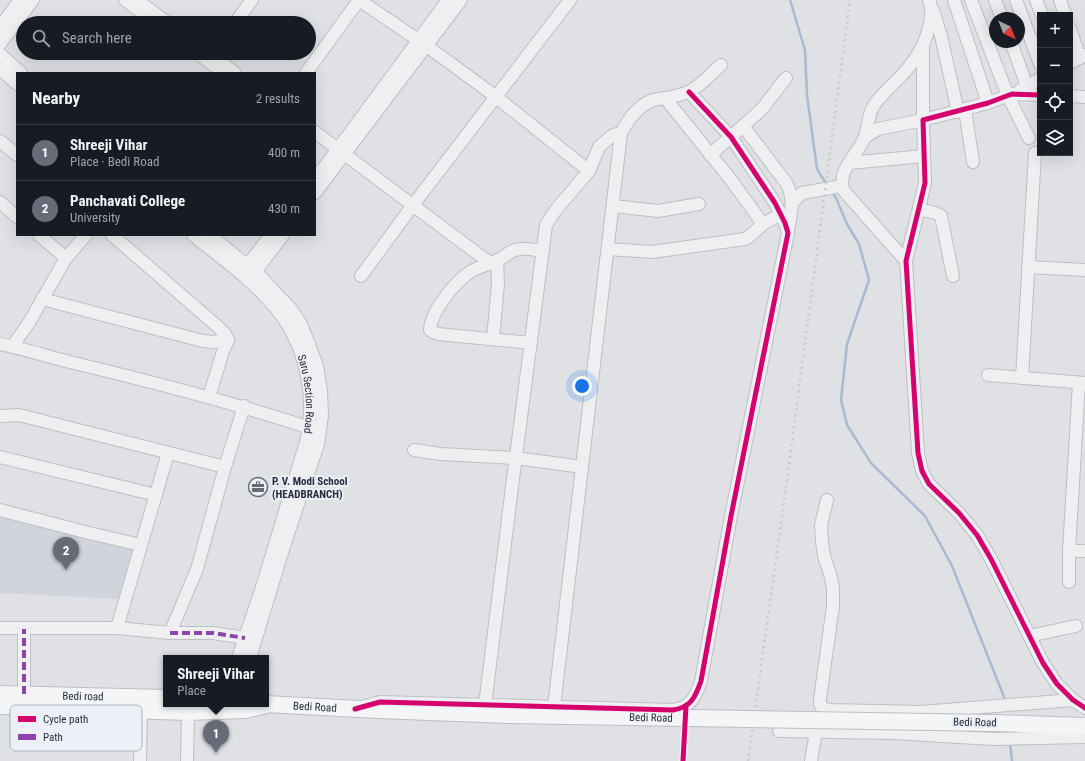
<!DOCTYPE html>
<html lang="en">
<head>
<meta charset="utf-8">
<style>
	body { margin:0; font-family:"Roboto Condensed",sans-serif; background:#242831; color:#f1f3f6 }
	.controls { position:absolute; right:12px; top:12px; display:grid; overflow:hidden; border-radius:0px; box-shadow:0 4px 16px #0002 }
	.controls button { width:36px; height:36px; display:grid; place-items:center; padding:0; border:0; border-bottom:1px solid #363941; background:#171b24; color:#f1f3f6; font:20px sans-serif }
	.compass { position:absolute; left:989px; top:12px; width:36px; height:36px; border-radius:50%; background:#171b24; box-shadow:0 4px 16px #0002; rotate:137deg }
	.you { position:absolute; left:582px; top:386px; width:14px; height:14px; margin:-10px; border:3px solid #fff; border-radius:50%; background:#1a73e8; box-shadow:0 0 0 6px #1a73e833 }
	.badge { display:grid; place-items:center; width:26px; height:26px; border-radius:50%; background:#676b78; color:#fff; font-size:13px; font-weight:700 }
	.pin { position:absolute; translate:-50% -33px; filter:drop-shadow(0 1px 2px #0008) }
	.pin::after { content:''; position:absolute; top:21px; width:14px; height:12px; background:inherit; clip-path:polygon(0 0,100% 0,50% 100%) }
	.popup { position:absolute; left:163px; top:655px; width:106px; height:52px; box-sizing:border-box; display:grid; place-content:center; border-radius:0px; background:#171b24; filter:drop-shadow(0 1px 3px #0005); font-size:13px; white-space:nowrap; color:#9ea1a6 }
	.popup b { font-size:15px; color:#f1f3f6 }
	.popup::after { content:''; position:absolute; left:50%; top:100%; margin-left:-8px; border:8px solid transparent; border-top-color:#171b24 }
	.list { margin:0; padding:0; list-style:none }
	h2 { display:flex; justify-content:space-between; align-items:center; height:52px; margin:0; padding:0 16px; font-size:17px }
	h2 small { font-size:13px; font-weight:400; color:#9ea1a6 }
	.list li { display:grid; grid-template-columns:26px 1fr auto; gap:12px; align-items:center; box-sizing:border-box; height:56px; padding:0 16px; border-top:1px solid #363941 }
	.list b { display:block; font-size:15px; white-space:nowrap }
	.list p { margin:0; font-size:13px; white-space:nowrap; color:#9ea1a6 }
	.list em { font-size:13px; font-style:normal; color:#9ea1a6 }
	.icon { flex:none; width:22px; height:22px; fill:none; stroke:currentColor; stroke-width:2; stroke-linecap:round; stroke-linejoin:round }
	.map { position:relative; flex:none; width:1085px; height:761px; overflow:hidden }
	.search { position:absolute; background:#171b24; box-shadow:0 4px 16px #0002; left:16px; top:16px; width:300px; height:44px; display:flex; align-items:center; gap:10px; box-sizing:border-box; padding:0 14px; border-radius:22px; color:#9ea1a6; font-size:15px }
	.panel { position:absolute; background:#171b24; box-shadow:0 4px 16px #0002; left:16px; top:72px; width:300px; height:164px; border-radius:0px }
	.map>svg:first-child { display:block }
	.built { fill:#d1d4dc }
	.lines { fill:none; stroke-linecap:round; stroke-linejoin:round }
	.stream { stroke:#acbad1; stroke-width:2.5 }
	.minor-casing { stroke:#bdbfc3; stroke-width:14 }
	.major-casing { stroke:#bcbec3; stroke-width:18 }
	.minor { stroke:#efeff2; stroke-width:12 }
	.major { stroke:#f3f5f6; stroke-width:16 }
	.rail { stroke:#c8c9cd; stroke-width:2.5; stroke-dasharray:2 4; stroke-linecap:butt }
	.major-bridge-casing { stroke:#bcbec3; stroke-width:18; stroke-linecap:butt }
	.major-bridge { stroke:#f3f5f6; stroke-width:16 }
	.quiet { stroke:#8e44ad; stroke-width:4; stroke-dasharray:8 4; stroke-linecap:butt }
	.cycleway-casing { stroke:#eceff5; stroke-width:8 }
	.cycleway { stroke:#d6006c; stroke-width:5 }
	.labels { text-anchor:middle; stroke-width:4; stroke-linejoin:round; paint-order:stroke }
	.street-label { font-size:11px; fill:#262c3e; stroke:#eceff5 }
	.poi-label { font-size:11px; font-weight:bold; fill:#262c3e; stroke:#eceff5; text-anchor:start }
	.key { fill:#eceff5; stroke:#b1b4be; stroke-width:1 }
	.key-label { font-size:11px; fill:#262c3e }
</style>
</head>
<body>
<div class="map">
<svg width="1085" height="761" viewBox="0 0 1085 761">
	<rect width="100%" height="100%" fill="#dfe1e5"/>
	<!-- built -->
	<polygon class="built" points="0,514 140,546 121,599 0,593"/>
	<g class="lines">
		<!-- stream -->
		<g class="stream">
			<polyline points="790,0 805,50 807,95 817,169 827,185"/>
			<polyline points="831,191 836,198 847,224 859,244 869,280 847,344 841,400 847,425 871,463 925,516 952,566 1006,702"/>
			<polyline points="1010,743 1012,761"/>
		</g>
		<!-- minor casing -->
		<g class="minor-casing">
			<g id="minor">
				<polyline points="125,0 142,13"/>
				<polyline points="137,0 168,23"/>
				<polyline points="359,0 427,46 495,96 589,171"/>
				<polyline points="954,0 988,103"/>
				<polyline points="971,0 1008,96 1029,138"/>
				<polyline points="995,0 1002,18"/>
				<polyline points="1016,0 1040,64"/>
				<polyline points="1036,0 1042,15"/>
				<polyline points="1060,0 1065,15"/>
				<polyline points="933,10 941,36 958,112"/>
				<polyline points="235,23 252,0"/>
				<polyline points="0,27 20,0"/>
				<polyline points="1070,29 1080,58"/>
				<polyline points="1011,42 1027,86"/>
				<polyline points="0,44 33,0"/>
				<polyline points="197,53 224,73"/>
				<polyline points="0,54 21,73"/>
				<polyline points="219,61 235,73"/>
				<polyline points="1070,63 1085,55"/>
				<polyline points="0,69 17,84"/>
				<polyline points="306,73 359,0"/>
				<polyline points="1020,90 1040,79"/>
				<polyline points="1040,95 1012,94 988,103 923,120 925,183 906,261 918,453 922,471 929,484 959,513 977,535 991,559 1043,663 1057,684 1073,700 1085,708"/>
				<polyline points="1070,96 1085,97"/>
				<polyline points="666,99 731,180 763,224"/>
				<polyline points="965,110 973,162"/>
				<path d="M 743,126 L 787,184 C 795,201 791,213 788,231"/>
				<polyline points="315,132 490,263"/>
				<polyline points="865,137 878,129 923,120 923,47"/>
				<polyline points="0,141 17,155"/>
				<polyline points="710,155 761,110 786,78"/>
				<polyline points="849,163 924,156"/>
				<polyline points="315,179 338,149 448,0"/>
				<polyline points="315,193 461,0"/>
				<polyline points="0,202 17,217"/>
				<polyline points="793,202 802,193 842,186"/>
				<polyline points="613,206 658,211 699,204"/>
				<path d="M 919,210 C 926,211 935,211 941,216 L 953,276"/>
				<polyline points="39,235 66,258"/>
				<polyline points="112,235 217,326 225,334 228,340"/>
				<path id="s1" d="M 193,235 C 220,257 251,279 273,305 C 305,341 317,396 306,442 L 263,584 L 238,658"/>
				<polyline points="210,235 260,276 290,308 301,324 310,347 317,366 321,391 322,416 318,444 284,546 250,658"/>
				<polyline points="608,249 652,252 745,239 750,236 763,224 781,214"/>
				<path d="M 906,261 L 844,191 C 835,171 860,153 865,136 C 869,124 868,111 877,101 C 882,95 888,89 894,83 C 911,67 924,50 929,27 C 931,17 933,9 929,0"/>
				<polyline points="1028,267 1085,270"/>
				<polyline points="242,272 271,235"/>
				<polyline points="361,276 413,205 570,0"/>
				<polyline points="251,277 283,235"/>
				<polyline points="42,299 203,341 213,342 228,340"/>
				<polyline points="493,339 498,284 497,260"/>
				<path d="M 531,343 L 438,334 L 433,332 L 430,330 C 431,311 455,282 470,272 C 479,266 490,265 499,260 C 504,257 509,252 515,250 C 524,247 534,250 543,251"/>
				<path d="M 0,344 C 25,349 49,357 74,363 C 153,382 232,402 310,428"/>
				<polyline points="12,347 30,321 66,258 86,235"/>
				<polyline points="988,375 1085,383"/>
				<polyline points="1022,378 1035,153"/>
				<polyline points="209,397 223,351 228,340"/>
				<polyline points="0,416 19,415 225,467"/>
				<polyline points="414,450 441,454 516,458 575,466"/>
				<polyline points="0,457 156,495"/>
				<polyline points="827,500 821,525 822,542 824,556 830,574 833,588 833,606 820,699 820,704 822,708 831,710 921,712 1073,700"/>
				<polyline points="0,510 89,533 141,545"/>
				<polyline points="1069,551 1085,551"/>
				<polyline points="1069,582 1069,551 1079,383"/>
				<polyline points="0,628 117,628 170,633 213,633 245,638"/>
				<polyline points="117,628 168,453"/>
				<polyline points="170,633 197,569 225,467 244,406"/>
				<polyline points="1029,636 1076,626"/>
				<polyline points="24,694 24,629"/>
				<polyline points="485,705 513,479 546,225 555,211 589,171 599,147 608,139 613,135 621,133"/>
				<path d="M 364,706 L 380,702 L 673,710 C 691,707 695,698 701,681 L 731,516 L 788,233 L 785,223 L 775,203 L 731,137 L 689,92"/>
				<path d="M 554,707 L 621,133 C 629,118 640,102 658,99 C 668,98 678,96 688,92 C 699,88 711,73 721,65"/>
				<polyline points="779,731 893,733 993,739 1085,737"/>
				<polyline points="140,761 141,710"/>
				<polyline points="187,761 188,712"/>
				<polyline points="811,761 816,732"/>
			</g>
		</g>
		<!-- major casing -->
		<g class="major-casing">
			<g id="major">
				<path id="s2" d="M 0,694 L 166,698"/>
				<path id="s3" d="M 265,704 L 378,710 L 508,715"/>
				<polyline points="0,706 188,712 245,710 267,705"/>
				<polyline points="992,723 1085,726"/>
			</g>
		</g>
		<!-- minor -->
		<use href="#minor" class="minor"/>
		<!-- major -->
		<use href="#major" class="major"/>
		<!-- rail -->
		<polyline class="rail" points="748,761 787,480 850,0"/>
		<!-- major-bridge casing -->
		<g class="major-bridge-casing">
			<g id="major-bridge">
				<path id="s4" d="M 508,715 L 992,723"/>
			</g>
		</g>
		<!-- major-bridge -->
		<use href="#major-bridge" class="major-bridge"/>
		<!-- quiet -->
		<g class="quiet">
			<polyline points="170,633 213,633 245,638"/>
			<polyline points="24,694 24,629"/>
		</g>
		<!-- cycleway casing -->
		<g class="cycleway-casing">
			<g id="cycleway">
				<polyline points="1040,95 1012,94 988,103 923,120 925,183 906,261 918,453 922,471 929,484 959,513 977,535 991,559 1043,663 1057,684 1073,700 1085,708"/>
				<path d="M 355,709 L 380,702 L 673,710 C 691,707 695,698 701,681 L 731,516 L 788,233 L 785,223 L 775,203 L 731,137 L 689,92"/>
				<polyline points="683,761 686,706"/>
			</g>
		</g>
		<!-- cycleway -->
		<use href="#cycleway" class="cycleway"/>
	</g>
	<!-- icons -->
	<defs>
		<g id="office-ring" transform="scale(1)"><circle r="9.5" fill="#eceff5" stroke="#676b78" stroke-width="1.5"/><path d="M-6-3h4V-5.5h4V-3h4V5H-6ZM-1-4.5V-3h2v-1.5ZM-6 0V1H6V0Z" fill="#676b78"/></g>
	</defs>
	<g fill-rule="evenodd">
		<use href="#office-ring" x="258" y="487"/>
	</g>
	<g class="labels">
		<!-- street labels -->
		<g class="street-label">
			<text dy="4" stroke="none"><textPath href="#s1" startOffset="204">Saru Section Road</textPath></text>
			<text dy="4" stroke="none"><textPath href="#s2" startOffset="83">Bedi road</textPath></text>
			<text dy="4" stroke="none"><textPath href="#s3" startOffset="50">Bedi Road</textPath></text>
			<text dy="4" stroke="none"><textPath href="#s4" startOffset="143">Bedi Road</textPath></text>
			<text transform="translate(975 722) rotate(1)" y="4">Bedi Road</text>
		</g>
		<!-- poi labels -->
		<g class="poi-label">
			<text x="272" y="485">P. V. Modi School<tspan x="272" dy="13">(HEADBRANCH)</tspan></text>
		</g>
	</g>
	<!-- legend -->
	<rect x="10" y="705" width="132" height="46" rx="6" class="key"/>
	<rect x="18" y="716" width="18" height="6" fill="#d6006c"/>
	<rect x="18" y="734" width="18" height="6" fill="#8e44ad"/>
	<g class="key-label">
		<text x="43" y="723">Cycle path</text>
		<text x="43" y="741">Path</text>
	</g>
</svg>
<div class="controls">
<button>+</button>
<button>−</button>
<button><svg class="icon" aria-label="locate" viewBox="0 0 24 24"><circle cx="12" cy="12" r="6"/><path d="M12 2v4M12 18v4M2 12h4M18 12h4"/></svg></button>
<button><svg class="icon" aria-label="layers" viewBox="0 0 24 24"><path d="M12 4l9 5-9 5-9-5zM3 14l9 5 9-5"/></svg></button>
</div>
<svg class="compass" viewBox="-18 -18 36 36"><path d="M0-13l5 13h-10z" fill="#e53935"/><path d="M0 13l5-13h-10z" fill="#9ea1a6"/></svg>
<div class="you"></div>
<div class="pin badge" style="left:216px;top:753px">1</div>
<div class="popup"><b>Shreeji Vihar</b>Place</div>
<div class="pin badge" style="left:66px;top:570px">2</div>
<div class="search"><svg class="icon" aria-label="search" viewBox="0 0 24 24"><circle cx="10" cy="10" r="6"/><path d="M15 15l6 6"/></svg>Search here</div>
<section class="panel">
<h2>Nearby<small>2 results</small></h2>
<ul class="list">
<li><span class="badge">1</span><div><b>Shreeji Vihar</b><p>Place · Bedi Road</p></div><em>400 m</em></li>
<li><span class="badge">2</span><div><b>Panchavati College</b><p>University</p></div><em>430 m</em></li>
</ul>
</section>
</div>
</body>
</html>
